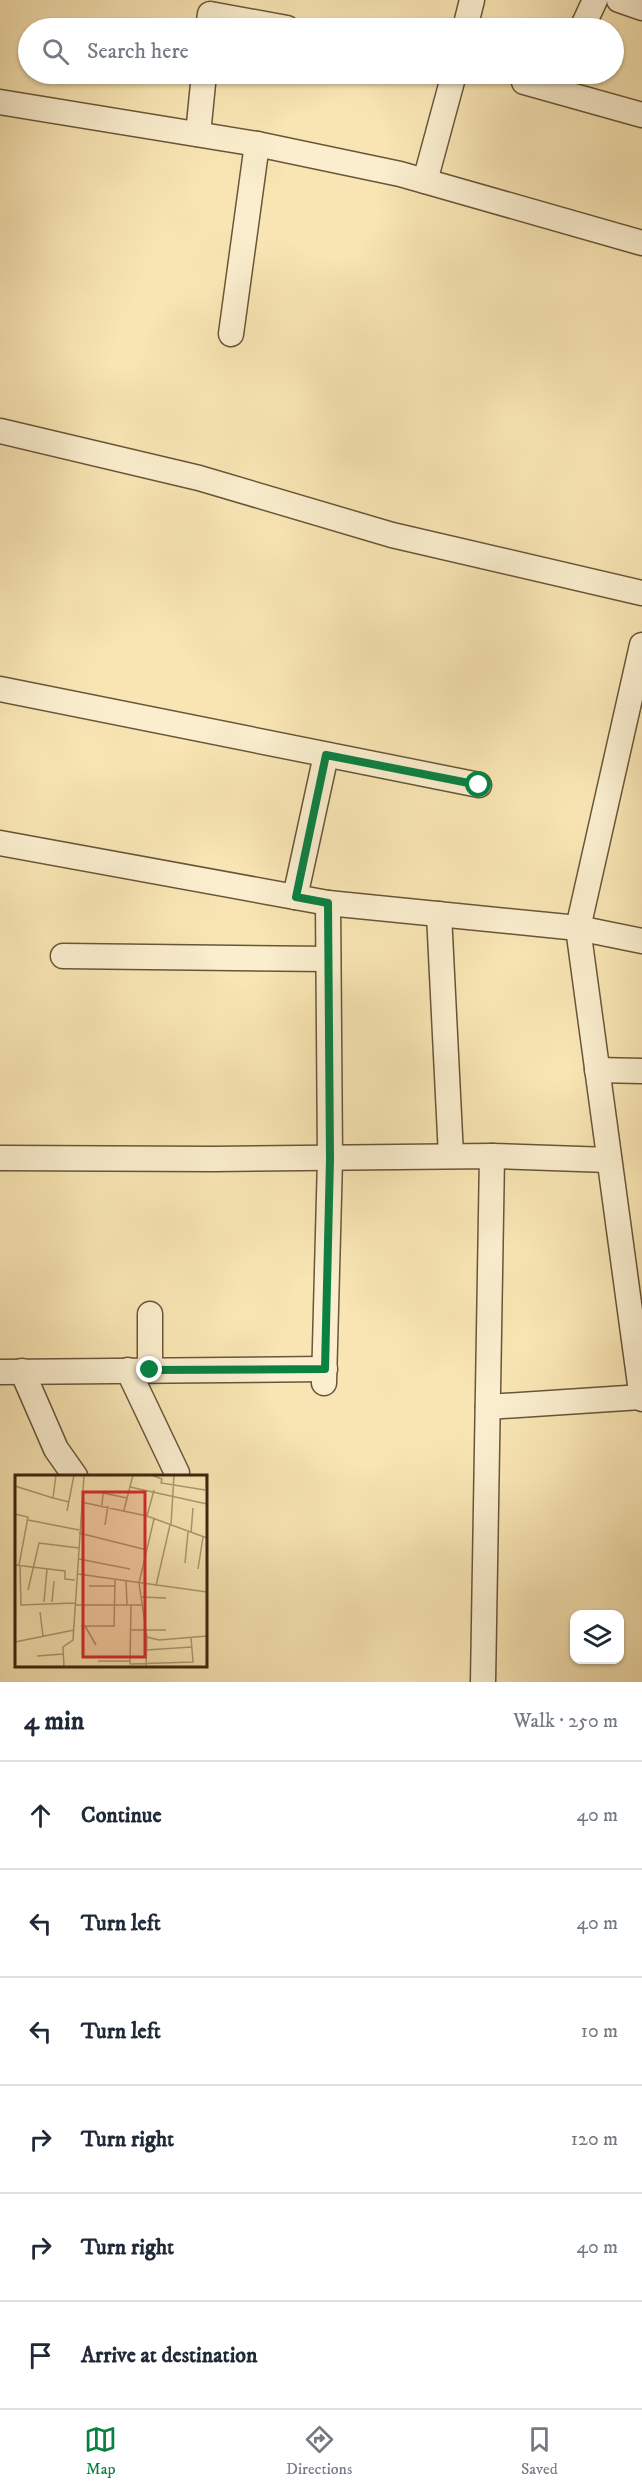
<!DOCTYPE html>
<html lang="en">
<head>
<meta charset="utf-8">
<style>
	body { margin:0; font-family:"IM FELL DW Pica",serif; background:#f2f2f3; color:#1f2937 }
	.controls { position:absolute; right:18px; bottom:18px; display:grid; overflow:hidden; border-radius:12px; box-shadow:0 2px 4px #0004 }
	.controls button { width:54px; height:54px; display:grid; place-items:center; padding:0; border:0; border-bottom:2px solid #e0e1e3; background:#fff; color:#1f2937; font:30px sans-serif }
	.stop { position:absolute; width:18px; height:18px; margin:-14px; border:4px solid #0b8043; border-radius:50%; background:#fff }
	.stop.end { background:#0b8043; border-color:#fff; box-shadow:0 2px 6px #0008 }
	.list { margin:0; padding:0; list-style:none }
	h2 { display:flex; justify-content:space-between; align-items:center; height:78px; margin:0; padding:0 24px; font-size:26px }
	h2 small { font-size:20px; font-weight:400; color:#747a83 }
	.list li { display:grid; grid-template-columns:39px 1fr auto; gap:18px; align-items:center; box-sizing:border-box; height:108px; padding:0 24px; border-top:2px solid #e0e1e3 }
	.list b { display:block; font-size:22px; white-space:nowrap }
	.list em { font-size:20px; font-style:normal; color:#747a83 }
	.icon { flex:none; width:33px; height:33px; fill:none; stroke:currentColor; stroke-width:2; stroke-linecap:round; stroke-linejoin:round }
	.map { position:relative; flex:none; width:642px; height:1682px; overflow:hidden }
	.search { position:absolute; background:#fff; box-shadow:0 2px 4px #0004; left:18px; right:18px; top:18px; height:66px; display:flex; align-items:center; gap:15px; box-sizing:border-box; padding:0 21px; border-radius:33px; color:#747a83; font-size:22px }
	.sheet { height:726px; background:#fff }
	nav { display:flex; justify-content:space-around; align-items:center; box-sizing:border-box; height:84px; border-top:2px solid #e0e1e3; background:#fff; font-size:16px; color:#747a83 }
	nav a { display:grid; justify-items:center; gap:3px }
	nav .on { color:#0b8043 }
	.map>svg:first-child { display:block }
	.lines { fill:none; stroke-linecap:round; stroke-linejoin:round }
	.street-casing { stroke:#6a5538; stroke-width:27 }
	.street { stroke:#faeece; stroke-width:24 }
	.route { stroke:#0b8043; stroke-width:8 }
	.inset-road { fill:none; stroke:#ac9871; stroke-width:1.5 }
	.view { fill:#d62828; fill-opacity:0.15; stroke:#d62828; stroke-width:3 }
	.inset-edge { fill:none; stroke:#3a250f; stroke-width:3 }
</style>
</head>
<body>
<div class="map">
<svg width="642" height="1682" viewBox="0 0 642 1682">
	<rect width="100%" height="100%" fill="#f8e5b3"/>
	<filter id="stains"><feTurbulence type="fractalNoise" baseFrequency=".00333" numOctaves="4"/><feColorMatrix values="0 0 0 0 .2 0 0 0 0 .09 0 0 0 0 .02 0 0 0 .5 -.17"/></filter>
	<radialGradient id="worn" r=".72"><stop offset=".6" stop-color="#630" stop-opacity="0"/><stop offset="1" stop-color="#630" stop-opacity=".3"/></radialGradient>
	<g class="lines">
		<!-- street casing -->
		<g class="street-casing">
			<g id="street">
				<polyline points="619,0 642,8"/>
				<polyline points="208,28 210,14 287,28"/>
				<polyline points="465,28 472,0"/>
				<polyline points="582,28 595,0"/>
				<polyline points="524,82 642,115"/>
				<polyline points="0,102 257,144 400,174 642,243"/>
				<polyline points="198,134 204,74"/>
				<polyline points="425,181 454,74"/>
				<polyline points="231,334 257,144"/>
				<polyline points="0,431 199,478 392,535 642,593"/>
				<polyline points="642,645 578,928 642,1399"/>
				<polyline points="0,689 479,785"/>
				<polyline points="0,843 328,903 578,928 642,941"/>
				<polyline points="295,897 326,755"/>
				<polyline points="439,914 451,1156"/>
				<polyline points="63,956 328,959"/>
				<polyline points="597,1070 642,1071"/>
				<polyline points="0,1158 214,1159 492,1156 609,1160"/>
				<polyline points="150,1314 150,1370"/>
				<polyline points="128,1370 177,1473"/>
				<polyline points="22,1371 56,1449 75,1476"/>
				<polyline points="0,1372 325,1369"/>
				<polyline points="324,1383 330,1159 328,903"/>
				<polyline points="488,1407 642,1397"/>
				<polyline points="483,1682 492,1156"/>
			</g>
		</g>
		<!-- street -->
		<use href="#street" class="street"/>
	</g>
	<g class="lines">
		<!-- route -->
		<polyline class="route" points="150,1370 325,1369 330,1159 328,903 296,897 326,755 479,785"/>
	</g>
	<!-- overview -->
	<g transform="translate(15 1475)">
		<rect width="192" height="192" fill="#f8e5b3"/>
		<path class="inset-road" d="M 41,0 L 38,23 L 54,27M 136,0 L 147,4 L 146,8 L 190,15M 191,0 L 192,26M 0,11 L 38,23M 115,12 L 192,29M 66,27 L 132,41 L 192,63M 87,30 L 88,18 L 112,23M 109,35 L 118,0M 52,36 L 59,0M 0,39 L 13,42 L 4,90M 132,41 L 139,15M 13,45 L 64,55M 90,50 L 93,31M 156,50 L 159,0M 64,58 L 132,75M 176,58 L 178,33M 64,84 L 115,94M 170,88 L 173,57M 0,90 L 50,96 L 50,104 L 60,105M 5,90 L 6,130 L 60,128M 183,94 L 188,62M 63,99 L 192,117M 111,106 L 112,130M 74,111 L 100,111M 141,111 L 155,50M 13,115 L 24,68 L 64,73M 126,122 L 151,123M 29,127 L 32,94M 37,127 L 39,106M 60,130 L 127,130M 25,137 L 28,161M 66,151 L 99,151M 70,151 L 81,170M 99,152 L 100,105M 115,155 L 151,155M 132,162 L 144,165 L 192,161M 0,167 L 59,155M 131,175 L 177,172M 22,181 L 48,179M 83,186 L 115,186M 115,189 L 178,187 L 176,162M 115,189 L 116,130M 49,192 L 48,172 L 58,165 L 69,0M 131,192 L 132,162 L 124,108 L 139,44"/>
		<path class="view" d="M 68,17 L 130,17 L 130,182 L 68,182 Z"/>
		<rect width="192" height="192" class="inset-edge"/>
	</g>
	<rect width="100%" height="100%" filter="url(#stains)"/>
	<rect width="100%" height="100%" fill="url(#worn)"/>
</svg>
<div class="controls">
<button><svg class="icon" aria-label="layers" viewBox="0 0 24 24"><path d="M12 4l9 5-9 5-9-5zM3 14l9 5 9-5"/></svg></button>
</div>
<div class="stop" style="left:479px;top:785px"></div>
<div class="stop end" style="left:150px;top:1370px"></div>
<div class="search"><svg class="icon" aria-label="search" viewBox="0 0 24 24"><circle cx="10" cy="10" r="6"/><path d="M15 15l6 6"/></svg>Search here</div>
</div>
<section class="sheet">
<h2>4 min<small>Walk · 250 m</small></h2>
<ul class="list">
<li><svg class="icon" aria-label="ahead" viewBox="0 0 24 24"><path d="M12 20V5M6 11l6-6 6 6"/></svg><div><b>Continue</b></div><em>40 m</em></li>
<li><svg class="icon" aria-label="left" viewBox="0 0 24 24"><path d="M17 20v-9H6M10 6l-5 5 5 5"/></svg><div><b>Turn left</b></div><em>40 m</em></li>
<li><svg class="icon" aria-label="left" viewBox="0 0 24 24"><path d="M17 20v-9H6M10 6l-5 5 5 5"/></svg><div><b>Turn left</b></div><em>10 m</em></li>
<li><svg class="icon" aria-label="right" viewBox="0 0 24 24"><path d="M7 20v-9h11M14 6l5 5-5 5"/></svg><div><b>Turn right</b></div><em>120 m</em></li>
<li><svg class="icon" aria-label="right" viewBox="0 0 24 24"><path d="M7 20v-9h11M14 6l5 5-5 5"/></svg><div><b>Turn right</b></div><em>40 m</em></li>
<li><svg class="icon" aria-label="arrive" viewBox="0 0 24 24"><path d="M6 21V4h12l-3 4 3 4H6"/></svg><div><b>Arrive at destination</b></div></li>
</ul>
</section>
<nav>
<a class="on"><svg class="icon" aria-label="map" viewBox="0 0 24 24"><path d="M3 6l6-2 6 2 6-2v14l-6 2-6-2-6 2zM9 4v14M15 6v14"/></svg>Map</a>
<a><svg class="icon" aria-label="directions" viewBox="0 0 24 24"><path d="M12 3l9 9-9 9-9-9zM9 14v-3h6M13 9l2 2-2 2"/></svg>Directions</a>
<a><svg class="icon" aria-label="saved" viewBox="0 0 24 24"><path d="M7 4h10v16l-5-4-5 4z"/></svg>Saved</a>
</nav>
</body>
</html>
